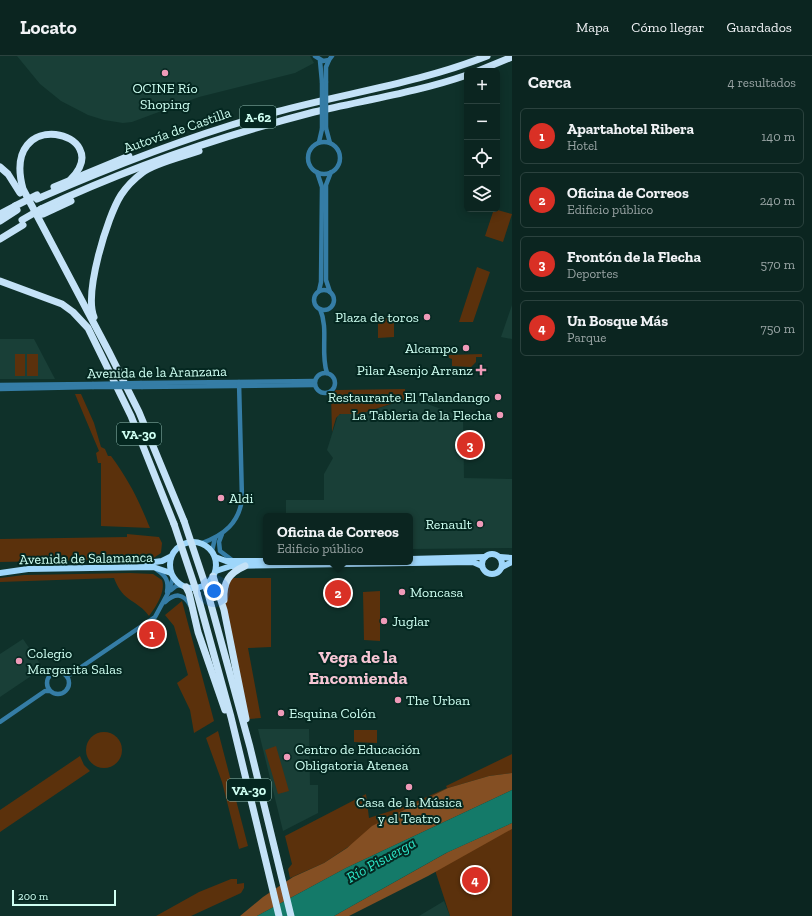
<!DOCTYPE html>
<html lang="es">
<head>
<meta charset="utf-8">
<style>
	body { margin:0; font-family:"Zilla Slab",serif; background:#19312d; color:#f1f3f6 }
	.controls { position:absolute; right:12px; top:12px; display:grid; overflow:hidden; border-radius:6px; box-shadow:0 2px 10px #0003 }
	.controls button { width:36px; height:36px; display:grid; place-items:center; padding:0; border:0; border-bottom:1px solid #2b423e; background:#0b2520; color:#f1f3f6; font:20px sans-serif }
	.scale { position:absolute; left:12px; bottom:10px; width:104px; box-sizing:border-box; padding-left:4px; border:2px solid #cffff2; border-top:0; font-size:11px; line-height:14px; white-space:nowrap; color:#cffff2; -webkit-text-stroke:3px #042720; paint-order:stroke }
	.you { position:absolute; left:214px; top:535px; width:14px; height:14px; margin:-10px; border:3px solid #fff; border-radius:50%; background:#1a73e8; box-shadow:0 0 0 6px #1a73e833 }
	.badge { display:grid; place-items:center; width:26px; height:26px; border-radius:50%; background:#d93025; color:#fff; font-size:13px; font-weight:700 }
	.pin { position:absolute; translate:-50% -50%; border:2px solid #fff; box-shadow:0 1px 4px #0006 }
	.popup { position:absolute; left:263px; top:457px; width:150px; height:52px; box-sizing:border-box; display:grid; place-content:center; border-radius:6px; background:#0b2520; filter:drop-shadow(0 1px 3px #0005); font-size:13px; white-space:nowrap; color:#9aa5a5 }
	.popup b { font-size:15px; color:#f1f3f6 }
	.popup::after { content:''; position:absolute; left:50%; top:100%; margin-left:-8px; border:8px solid transparent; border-top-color:#0b2520 }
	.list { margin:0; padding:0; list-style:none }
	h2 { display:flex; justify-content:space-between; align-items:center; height:52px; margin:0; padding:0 16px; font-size:17px }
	h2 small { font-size:13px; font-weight:400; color:#9aa5a5 }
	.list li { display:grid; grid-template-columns:26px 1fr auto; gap:12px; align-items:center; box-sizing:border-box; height:56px; margin:0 8px 8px; padding:0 8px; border:1px solid #2b423e; border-radius:6px }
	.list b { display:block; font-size:15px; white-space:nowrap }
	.list p { margin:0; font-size:13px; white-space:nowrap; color:#9aa5a5 }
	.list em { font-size:13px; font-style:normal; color:#9aa5a5 }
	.icon { flex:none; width:22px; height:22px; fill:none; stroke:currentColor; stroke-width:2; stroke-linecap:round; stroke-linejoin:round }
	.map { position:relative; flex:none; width:512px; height:860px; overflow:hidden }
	header { display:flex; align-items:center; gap:24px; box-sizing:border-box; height:56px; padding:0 20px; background:#0b2520; border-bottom:1px solid #2b423e }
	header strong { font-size:19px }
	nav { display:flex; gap:22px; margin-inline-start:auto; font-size:14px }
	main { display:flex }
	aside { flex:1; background:#0b2520 }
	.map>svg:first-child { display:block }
	.built { fill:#193f37 }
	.green { fill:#5b310c }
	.forest { fill:#844f23 }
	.water { fill:#147a69 }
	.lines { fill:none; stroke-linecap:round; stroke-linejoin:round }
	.tertiary { stroke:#357da6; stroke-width:4.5 }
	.trunk { stroke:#9ed6fa; stroke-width:6 }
	.motorway { stroke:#c4e2f7; stroke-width:7 }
	.tertiary-bridge { stroke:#357da6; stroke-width:4.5 }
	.motorway-bridge { stroke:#c4e2f7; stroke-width:7 }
	.poi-dot { fill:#ef9ab8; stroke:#042720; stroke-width:1.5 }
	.labels { text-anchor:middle; stroke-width:4; stroke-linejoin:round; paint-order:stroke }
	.shield { fill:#042720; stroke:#92beb3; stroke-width:1 }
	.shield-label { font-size:13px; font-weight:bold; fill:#cffff2 }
	.poi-label { font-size:14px; fill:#cffff2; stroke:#042720; text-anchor:start }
	.street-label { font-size:14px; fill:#cffff2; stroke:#042720 }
	.water-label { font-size:15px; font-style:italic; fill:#2ce5c6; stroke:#042720 }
	.district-label { font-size:18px; font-weight:bold; fill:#f7c6d5; stroke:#042720 }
</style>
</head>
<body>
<header>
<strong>Locato</strong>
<nav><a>Mapa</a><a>Cómo llegar</a><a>Guardados</a></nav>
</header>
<main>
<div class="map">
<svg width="512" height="860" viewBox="0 0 512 860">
	<rect width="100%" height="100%" fill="#0f312a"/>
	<!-- built -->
	<g class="built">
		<polygon points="17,0 310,0 314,7 295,17 199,41 132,66 123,67 104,64 88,59 61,45 40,28"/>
		<polygon points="512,249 512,283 501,281"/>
		<polygon points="0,283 34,283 55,323 0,323"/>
		<polygon points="411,342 463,361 464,422 512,423 512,492 410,493 410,460 300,460 300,457 286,457 286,444 324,444 324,418 333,402 327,394 338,359 344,357 360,358"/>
		<polygon points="23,583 43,612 0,641 0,598"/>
		<polygon points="258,673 309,673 310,729 318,729 318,757 283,775"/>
		<polygon points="444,845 450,860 419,860"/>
	</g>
	<!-- green -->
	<g class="green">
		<polygon points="494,153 512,158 503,186 485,180"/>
		<polygon points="477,211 490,216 473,266 459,266"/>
		<polygon points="378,262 394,262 394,281 378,282"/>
		<rect x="15" y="298" width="10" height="22"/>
		<rect x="27" y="298" width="11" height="22"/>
		<polygon points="482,298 482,301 476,301 476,306 471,311 452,310 452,303 449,302 448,299"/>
		<polygon points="405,333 406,343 360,358 340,358 336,362 332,376 331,339 336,334"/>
		<path d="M 75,338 L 81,338 L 94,367 L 101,391 L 105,393 L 108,400 L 111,400 C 130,426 138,443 150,472 L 101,470 L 101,407 L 98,407 L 96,397 L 99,395 Z"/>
		<polygon points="127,478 159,481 162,487 161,497 152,503 0,506 0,483 127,481"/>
		<path d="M 130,517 L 153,518 L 162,524 C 166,535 156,551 149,560 C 137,543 123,547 114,522 L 0,526 L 0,522 L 24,519 Z"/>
		<polygon points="229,522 271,522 271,591 248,592 261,662 249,663 226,554 224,538"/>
		<polygon points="380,535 380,585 364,584 363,536"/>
		<polygon points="182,545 214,665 194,677 190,654 177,627 188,619 174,570 165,559"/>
		<polygon points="354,674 377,674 377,687 354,686"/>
		<polygon points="218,675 248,790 239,793 222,726 206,682"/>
		<circle cx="104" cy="694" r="18"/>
		<polygon points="276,690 289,735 278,738 265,694"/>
		<polygon points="512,698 512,717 489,720 448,732 402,755 324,807 290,822 288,813 292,808 285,780 366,738 369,762 406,750 447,732 446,730"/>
		<polygon points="80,700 84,709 90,715 0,776 0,754"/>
		<polygon points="512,767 512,860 450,860 432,805"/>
		<polygon points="231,823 237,823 237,828 244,827 244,832 241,837 191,860 156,860 199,836"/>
	</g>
	<!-- forest -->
	<g class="forest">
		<polygon points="512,717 512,734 346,812 257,860 240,860 263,841 293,821 324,807 347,792 372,770 448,732 489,720"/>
		<polygon points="512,767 512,773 428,820 349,860 334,860 448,796"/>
	</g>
	<!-- water -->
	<polygon class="water" points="512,734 512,767 446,797 334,860 257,860 346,812"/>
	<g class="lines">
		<!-- tertiary -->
		<g class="tertiary">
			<polyline points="315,0 323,5 329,4 332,0"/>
			<polyline points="320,5 322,26"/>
			<polyline points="326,26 326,11 329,4"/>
			<polyline points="326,72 330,87"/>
			<polyline points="319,86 322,73"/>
			<circle cx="324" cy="102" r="16"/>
			<polyline points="317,116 322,131 321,226 319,235"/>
			<circle cx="324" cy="244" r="10"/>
			<polyline points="330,236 326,224 326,129 331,116"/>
			<path d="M 320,253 C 329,273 320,297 327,317"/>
			<circle cx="325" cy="327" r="10"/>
			<polyline points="141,327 315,325"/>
			<polyline points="0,329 93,328"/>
			<polyline points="142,331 315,329"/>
			<polyline points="0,333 93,331"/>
			<polyline points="222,478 219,486 220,495 232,504"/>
			<path d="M 202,487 C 224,479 239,467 242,443 L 239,326"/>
			<polyline points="212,495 215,482"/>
			<path d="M 157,514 C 166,520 169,525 167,536"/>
			<polyline points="171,534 176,530 181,529"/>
			<path d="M 165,546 C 175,537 183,537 190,549"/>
			<circle cx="58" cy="627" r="11"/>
			<polyline points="66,619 71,618 155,561 168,537 173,522"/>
			<polyline points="0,666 45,635 50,635"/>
		</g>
		<!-- trunk -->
		<g class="trunk">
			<circle cx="193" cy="509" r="23"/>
			<circle cx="492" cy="508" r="10"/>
			<polyline points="215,501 226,505 264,505"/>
			<polyline points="500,501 512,502"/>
			<polyline points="410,503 485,501"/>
			<polyline points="147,507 162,505 170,501"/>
			<polyline points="502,511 512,506"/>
			<polyline points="216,515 231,510 473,506 482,510"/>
			<polyline points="0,517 28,513 153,511 171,517"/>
		</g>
		<!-- motorway -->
		<g class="motorway">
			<polyline points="478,15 512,1"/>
			<polyline points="0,111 8,118 20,137"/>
			<path d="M 71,123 C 117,76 0,48 23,133 L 109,296 L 139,356 L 184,465"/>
			<polyline points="54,131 129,100"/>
			<path d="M 37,143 C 115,109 194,78 276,56 C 346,37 419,27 487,0"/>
			<path d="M 41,153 C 128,112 221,80 314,56 C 365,44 418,36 467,19"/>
			<polyline points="0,158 15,150"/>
			<polyline points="43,158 71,145"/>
			<polyline points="0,165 17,154"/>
			<polyline points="0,183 23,169"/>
			<polyline points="0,225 62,248 73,256 88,272 131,360 174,468"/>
			<path d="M 94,261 C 84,237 107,161 121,139 C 127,130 134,123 142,117 C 152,108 185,100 199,95"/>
			<polyline points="213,520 224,554 246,663"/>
			<polyline points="186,531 189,537 198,576 225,654"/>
			<polyline points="207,534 250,691 291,860"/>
			<polyline points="197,537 231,661 279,860"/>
			<path d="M 224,544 C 223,526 229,517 245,510"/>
		</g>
		<!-- tertiary-bridge -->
		<g class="tertiary-bridge">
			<polyline points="326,26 326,72"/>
			<polyline points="322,73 322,26"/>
			<polyline points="93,328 141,327"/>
			<polyline points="93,331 142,331"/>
		</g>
		<!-- motorway-bridge -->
		<g class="motorway-bridge">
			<polyline points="15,150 37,139"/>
			<polyline points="22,164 41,153"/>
			<polyline points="184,465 207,534"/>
			<polyline points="174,468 197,537"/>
		</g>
	</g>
	<!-- markers -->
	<g class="poi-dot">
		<circle cx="165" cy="17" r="4"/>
		<circle cx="427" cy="261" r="4"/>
		<circle cx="466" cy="292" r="4"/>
		<path d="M479 308h4v4h4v4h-4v4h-4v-4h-4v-4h4z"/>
		<circle cx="498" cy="341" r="4"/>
		<circle cx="500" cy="359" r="4"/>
		<circle cx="221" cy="442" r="4"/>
		<circle cx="480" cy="468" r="4"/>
		<circle cx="402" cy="536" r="4"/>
		<circle cx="384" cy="565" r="4"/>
		<circle cx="19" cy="605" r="4"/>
		<circle cx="398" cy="644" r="4"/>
		<circle cx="281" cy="657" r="4"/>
		<circle cx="287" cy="701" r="4"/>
		<circle cx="409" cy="731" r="4"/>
	</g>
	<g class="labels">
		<!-- shield labels -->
		<g class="shield">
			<rect x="240" y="50" width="36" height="22" rx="3"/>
			<rect x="117" y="367" width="44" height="22" rx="3"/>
			<rect x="227" y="723" width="44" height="22" rx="3"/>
		</g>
		<g class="shield-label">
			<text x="258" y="66">A-62</text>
			<text x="139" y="383">VA-30</text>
			<text x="249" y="739">VA-30</text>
		</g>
		<!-- poi labels -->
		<g class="poi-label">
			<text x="165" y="37" text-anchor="middle">OCINE Río<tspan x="165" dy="16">Shoping</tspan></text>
			<text x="419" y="266" text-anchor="end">Plaza de toros</text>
			<text x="458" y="297" text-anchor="end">Alcampo</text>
			<text x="473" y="319" text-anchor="end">Pilar Asenjo Arranz</text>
			<text x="490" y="346" text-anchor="end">Restaurante El Talandango</text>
			<text x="492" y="364" text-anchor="end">La Tableria de la Flecha</text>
			<text x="229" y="447">Aldi</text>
			<text x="472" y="473" text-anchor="end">Renault</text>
			<text x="410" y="541">Moncasa</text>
			<text x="392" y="570">Juglar</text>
			<text x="27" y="602">Colegio<tspan x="27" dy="16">Margarita Salas</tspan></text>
			<text x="406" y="649">The Urban</text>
			<text x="289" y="662">Esquina Colón</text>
			<text x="295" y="698">Centro de Educación<tspan x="295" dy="16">Obligatoria Atenea</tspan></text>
			<text x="409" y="751" text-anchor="middle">Casa de la Música<tspan x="409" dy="16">y el Teatro</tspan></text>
		</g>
		<!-- street labels -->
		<g class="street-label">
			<text transform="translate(177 74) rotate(-19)" y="5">Autovía de Castilla</text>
			<text transform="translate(157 316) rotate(-1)" y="5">Avenida de la Aranzana</text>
			<text transform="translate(86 502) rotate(-1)" y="5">Avenida de Salamanca</text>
		</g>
		<!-- water labels -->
		<g class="water-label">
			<text transform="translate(381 804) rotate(-29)" y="5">Río Pisuerga</text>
		</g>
		<!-- district labels -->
		<g class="district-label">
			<text x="358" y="607">Vega de la<tspan x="358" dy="21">Encomienda</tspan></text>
		</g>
	</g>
</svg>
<div class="controls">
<button>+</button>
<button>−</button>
<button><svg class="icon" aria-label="locate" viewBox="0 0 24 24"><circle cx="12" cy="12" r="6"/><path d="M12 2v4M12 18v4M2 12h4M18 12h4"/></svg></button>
<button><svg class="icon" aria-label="layers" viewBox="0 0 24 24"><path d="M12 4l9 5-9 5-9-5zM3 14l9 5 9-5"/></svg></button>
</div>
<div class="scale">200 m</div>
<div class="you"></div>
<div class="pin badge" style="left:152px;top:578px">1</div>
<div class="pin badge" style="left:338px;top:537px">2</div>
<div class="popup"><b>Oficina de Correos</b>Edificio público</div>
<div class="pin badge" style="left:470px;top:389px">3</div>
<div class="pin badge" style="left:475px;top:824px">4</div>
</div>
<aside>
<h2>Cerca<small>4 resultados</small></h2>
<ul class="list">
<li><span class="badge">1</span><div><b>Apartahotel Ribera</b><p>Hotel</p></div><em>140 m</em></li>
<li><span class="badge">2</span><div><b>Oficina de Correos</b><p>Edificio público</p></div><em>240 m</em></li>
<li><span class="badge">3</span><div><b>Frontón de la Flecha</b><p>Deportes</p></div><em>570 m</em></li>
<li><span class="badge">4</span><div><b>Un Bosque Más</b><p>Parque</p></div><em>750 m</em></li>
</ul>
</aside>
</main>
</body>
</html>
